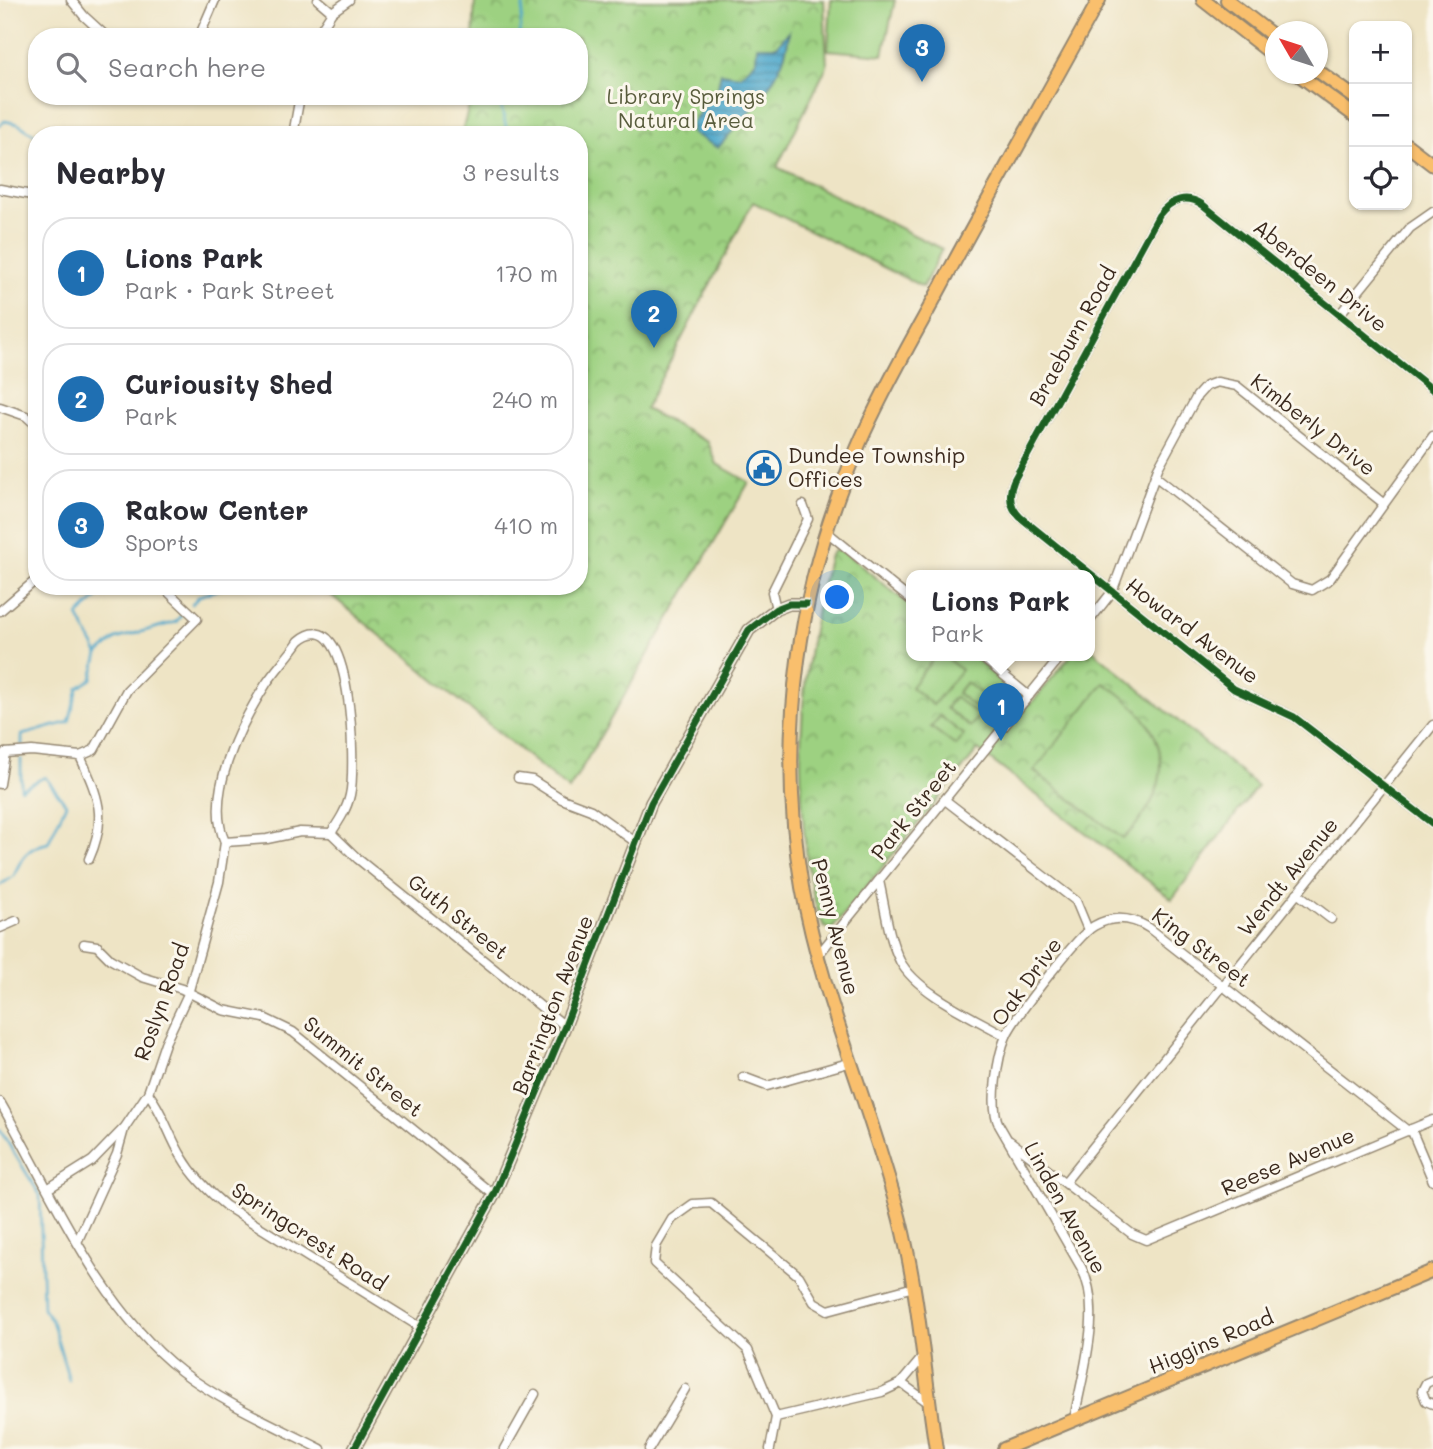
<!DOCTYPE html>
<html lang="en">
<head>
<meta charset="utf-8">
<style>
	body { margin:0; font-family:Mali,sans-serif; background:#f7f7f7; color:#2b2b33 }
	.controls { position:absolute; right:21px; top:21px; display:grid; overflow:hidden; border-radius:14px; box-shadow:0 2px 5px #0004 }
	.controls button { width:63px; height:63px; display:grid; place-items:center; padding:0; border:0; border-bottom:2px solid #e1e1e2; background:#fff; color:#2b2b33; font:35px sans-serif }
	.compass { position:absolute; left:1265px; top:21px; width:63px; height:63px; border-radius:50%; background:#fff; box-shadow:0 2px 5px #0004; rotate:309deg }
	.you { position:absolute; left:838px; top:598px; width:24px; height:24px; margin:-18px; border:5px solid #fff; border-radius:50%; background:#1a73e8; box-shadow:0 0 0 10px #1a73e833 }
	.badge { display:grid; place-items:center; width:46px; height:46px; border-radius:50%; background:#1f6fb2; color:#fff; font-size:23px; font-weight:700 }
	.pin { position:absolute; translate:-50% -58px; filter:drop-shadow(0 2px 4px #0008) }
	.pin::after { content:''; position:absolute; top:37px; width:24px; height:21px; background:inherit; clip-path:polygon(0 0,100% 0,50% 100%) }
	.popup { position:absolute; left:906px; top:570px; width:189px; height:91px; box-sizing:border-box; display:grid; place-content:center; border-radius:14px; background:#fff; filter:drop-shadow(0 2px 5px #0005); font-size:23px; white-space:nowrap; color:#7c7c81 }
	.popup b { font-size:26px; color:#2b2b33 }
	.popup::after { content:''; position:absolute; left:50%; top:100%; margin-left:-14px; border:14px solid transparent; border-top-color:#fff }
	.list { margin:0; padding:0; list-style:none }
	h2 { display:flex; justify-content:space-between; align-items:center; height:91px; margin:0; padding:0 28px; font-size:30px }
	h2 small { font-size:23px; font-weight:400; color:#7c7c81 }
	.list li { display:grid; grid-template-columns:46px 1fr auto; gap:21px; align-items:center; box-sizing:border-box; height:112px; margin:0 14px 14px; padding:0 14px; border:2px solid #e1e1e2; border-radius:28px }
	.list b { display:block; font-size:26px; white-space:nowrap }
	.list p { margin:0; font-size:23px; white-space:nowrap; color:#7c7c81 }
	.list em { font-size:23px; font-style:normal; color:#7c7c81 }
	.icon { flex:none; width:38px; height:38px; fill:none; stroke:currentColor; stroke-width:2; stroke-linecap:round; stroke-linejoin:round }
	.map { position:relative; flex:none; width:1433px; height:1449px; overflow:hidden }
	.search { position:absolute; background:#fff; box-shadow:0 2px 5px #0004; left:28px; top:28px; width:560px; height:77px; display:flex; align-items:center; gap:18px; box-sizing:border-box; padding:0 24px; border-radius:28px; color:#7c7c81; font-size:26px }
	.panel { position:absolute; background:#fff; box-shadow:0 2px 5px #0004; left:28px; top:126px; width:560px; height:469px; border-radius:28px }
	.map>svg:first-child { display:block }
	.park { fill:url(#park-crowns); stroke:#6c7e50; stroke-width:2 }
	.pitch { fill:#9dd181; stroke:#6c7e50; stroke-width:2 }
	.water { fill:url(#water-rules); stroke:#446975; stroke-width:2 }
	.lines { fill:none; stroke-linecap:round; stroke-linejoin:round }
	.stream { stroke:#4ea8cc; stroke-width:2.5 }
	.street-casing { stroke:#948772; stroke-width:11 }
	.secondary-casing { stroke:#948772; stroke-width:14 }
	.primary-casing { stroke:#948772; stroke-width:16 }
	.street { stroke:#fff; stroke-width:8 }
	.secondary { stroke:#fde5c5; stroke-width:10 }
	.primary { stroke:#f9bf6d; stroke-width:12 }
	.cycleway-casing { stroke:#fbf7ec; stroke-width:11 }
	.cycleway { stroke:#1b5e20; stroke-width:7 }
	.labels { text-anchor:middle; stroke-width:6; stroke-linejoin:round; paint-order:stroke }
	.park-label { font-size:21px; fill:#585c3c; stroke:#fbf7ec }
	.street-label { font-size:21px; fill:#3b2a1e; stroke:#fbf7ec }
	.poi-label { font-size:21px; fill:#3b2a1e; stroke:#fbf7ec; text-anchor:start }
</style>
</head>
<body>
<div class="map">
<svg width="1433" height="1449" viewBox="0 0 1433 1449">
	<defs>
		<pattern id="park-crowns" width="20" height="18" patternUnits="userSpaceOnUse" patternTransform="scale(1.75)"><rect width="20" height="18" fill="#9dd181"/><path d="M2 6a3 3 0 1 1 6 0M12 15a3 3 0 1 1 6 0" fill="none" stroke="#81aa69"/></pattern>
		<pattern id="water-rules" width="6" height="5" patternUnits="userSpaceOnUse" patternTransform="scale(1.75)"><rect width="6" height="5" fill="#4ea8cc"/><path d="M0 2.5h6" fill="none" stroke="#4289a5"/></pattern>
	</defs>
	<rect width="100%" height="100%" fill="#fbf7ec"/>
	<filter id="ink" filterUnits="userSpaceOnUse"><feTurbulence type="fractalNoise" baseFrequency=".0143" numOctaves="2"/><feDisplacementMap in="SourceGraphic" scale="14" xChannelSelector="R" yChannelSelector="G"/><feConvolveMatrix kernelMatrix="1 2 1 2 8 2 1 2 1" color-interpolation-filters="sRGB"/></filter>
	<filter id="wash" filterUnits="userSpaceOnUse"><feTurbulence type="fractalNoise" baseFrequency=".00686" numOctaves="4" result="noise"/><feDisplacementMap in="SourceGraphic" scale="28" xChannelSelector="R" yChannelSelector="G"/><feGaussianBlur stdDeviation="1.57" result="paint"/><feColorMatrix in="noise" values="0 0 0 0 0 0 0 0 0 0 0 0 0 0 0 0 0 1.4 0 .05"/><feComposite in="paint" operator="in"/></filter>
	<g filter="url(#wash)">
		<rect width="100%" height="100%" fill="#eee4c5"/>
		<!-- park -->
		<g class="park">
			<polygon points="475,0 824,0 827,66 777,167 942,249 923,287 753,202 645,409 708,442 717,464 749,482 569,790 320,586 579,586 579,135 461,135 472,96 579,96 579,37 473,37"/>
			<path d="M 835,550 L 844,552 L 912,607 L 912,655 L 971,655 L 1031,704 L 1071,655 L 1090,655 L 1090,648 L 1257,786 L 1172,899 L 978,750 L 832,929 L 824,927 C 810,895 807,863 804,829 C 795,735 805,646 830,555 Z"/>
		</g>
		<!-- pitch -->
		<g class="pitch">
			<polygon points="831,0 895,0 883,55 828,50"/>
			<polygon points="936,655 943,655 961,670 933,705 911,687"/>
			<polygon points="966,682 990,701 981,712 957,693"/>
			<path d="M 1104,683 C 1171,726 1181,782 1123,839 L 1034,771 Z"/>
			<polygon points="955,697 979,716 970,727 946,708"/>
			<polygon points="940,716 964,735 956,746 931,727"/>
		</g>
		<!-- water -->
		<path class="water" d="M 789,31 C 787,78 746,114 718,148 L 692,133 L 691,124 L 717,90 L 721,73 L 740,76 L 756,61 L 757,46 L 777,46 Z"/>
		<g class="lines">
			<!-- stream -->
			<g class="stream">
				<polyline points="519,37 524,0"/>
				<polyline points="507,96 501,106 508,135"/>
				<polyline points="0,125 5,121 18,124 37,136"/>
				<polyline points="192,604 199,596 228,586"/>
				<polyline points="98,654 78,616 101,594 100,586"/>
				<polyline points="22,745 22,735 69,722 78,688 92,679 98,654 116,639 176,622 182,614"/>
				<path d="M 0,885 L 14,876 C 21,857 28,847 48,843 L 66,804 L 45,777 L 21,789 L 21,759"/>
				<polyline points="0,1130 40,1195 43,1308 52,1321 69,1380"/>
			</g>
		</g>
	</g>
	<g filter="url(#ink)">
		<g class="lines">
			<!-- street casing -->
			<g class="street-casing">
				<g id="street">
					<polyline points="71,0 84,16 107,37"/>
					<polyline points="318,0 332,12"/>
					<polyline points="199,37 215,0"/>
					<polyline points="316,37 332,12 349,0"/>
					<polyline points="293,135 300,96"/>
					<polyline points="0,189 37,196"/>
					<polyline points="1340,314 1410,228 1433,212"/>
					<path d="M 1433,390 L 1203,205 C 1187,194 1171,199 1159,215 L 1014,480 C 1008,494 1009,506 1020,517 L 1234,689 L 1294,717 L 1433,824"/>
					<polyline points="0,407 26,416 37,426"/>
					<polyline points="1155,476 1292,584 1312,590 1330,579 1433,436"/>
					<polyline points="827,532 912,601"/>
					<polyline points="776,609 772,592 808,519 803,505"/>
					<polyline points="0,611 37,579"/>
					<polyline points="1090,620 1112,592 1158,468 1197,396 1206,386 1217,382 1237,386 1383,503"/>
					<polyline points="979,655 1029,696"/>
					<polyline points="5,753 32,751 80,756 94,750 127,690 197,619 162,586"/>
					<path d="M 80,756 C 98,796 108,817 89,859"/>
					<polyline points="518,778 532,780 562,799 591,810 634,841"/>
					<polyline points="0,784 5,753"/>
					<polyline points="945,800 1076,901 1088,930"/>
					<polyline points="331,833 358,859 565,1026"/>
					<path d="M 225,842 C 204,795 240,725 266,684 C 276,669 289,656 299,641 C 353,595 356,770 350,795 C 347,809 339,821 331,833"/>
					<path d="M 879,881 C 885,907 888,937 900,961 C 917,993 975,1018 1006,1036"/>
					<polyline points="1297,893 1331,919"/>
					<polyline points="0,928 16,921"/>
					<polyline points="84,944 97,946 110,959 142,977 182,989 223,1010 264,1018 293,1032 494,1195"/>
					<polyline points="819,954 1062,655"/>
					<polyline points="743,1077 767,1086 852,1062"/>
					<path d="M 148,1093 C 163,1112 169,1136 182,1157 C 193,1176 209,1192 226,1206 L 420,1327"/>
					<path d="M 0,1102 C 51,1191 99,1307 181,1371 C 223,1403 274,1425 321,1449"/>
					<polyline points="1411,1129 1433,1181"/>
					<polyline points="1010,1141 1132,1234 1146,1240 1433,1120"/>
					<polyline points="1065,1182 1433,725"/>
					<polyline points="49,1188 92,1161 125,1127 148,1093 165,1043 188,994 219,882 225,842 267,839 300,832 331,833"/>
					<polyline points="78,1240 117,1154 124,1129"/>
					<polyline points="1433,1380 1426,1383 1422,1391 1426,1401 1433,1404"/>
					<polyline points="901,1383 929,1403"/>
					<polyline points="776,1417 882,1392 901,1383 922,1358"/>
					<path d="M 1074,1420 C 1082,1374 1104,1309 1081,1267 L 999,1125 C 989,1106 998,1055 1006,1036 C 1014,1018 1078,935 1094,926 C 1113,915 1131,917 1149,928 L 1408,1131"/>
					<polyline points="504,1449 535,1394"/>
					<polyline points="649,1449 685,1389"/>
					<polyline points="770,1449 776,1417 748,1350 654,1263 656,1246 672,1219 693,1204 711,1203 799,1276 814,1302 828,1310 914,1287"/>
				</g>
			</g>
			<!-- secondary casing -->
			<g class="secondary-casing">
				<polyline id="secondary" points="354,1449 494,1195 565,1026 651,803 749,630 776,609 789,604 806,604"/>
			</g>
			<!-- primary casing -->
			<g class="primary-casing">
				<g id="primary">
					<polyline points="1203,0 1276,57"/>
					<polyline points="1227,0 1276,38"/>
					<polyline points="1318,71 1354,97"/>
					<polyline points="1298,74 1354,115"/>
					<polyline points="1407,145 1433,165"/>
					<path d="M 936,1449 C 924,1373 919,1295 900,1220 C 872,1108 822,1001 802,887 C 776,736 798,581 860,442 C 885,385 917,332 946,277 C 996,184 1048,93 1099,0"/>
					<polyline points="1004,1449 1433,1271"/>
				</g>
			</g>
			<!-- street -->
			<use href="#street" class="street"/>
			<!-- secondary -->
			<use href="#secondary" class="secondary"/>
			<!-- primary -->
			<use href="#primary" class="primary"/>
			<!-- cycleway casing -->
			<g class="cycleway-casing">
				<g id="cycleway">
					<path d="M 1433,390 L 1203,205 C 1187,194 1171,199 1159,215 L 1014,480 C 1008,494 1009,506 1020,517 L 1234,689 L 1294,717 L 1433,824"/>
					<polyline points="354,1449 494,1195 565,1026 651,803 749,630 776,609 789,604 806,604"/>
				</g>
			</g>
			<!-- cycleway -->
			<use href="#cycleway" class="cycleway"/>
		</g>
	</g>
	<!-- icons -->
	<defs>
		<g id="civic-ring" transform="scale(1.75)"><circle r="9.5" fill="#fbf7ec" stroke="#1f6fb2" stroke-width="1.5"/><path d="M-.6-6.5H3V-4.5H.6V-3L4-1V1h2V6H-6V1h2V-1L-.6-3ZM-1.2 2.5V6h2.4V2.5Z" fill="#1f6fb2"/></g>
	</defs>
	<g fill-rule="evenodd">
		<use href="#civic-ring" x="764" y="468"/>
	</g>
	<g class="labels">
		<!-- park labels -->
		<g class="park-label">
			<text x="686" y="104">Library Springs<tspan x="686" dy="24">Natural Area</tspan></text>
		</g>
		<!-- street labels -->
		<g class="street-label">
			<text transform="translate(1320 276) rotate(39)" y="7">Aberdeen Drive</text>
			<text transform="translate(1073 336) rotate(-61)" y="7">Braeburn Road</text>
			<text transform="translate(1313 425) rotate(38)" y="7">Kimberly Drive</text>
			<text transform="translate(1192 631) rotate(37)" y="7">Howard Avenue</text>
			<text transform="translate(914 810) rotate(-51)" y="7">Park Street</text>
			<text transform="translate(1288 877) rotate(-51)" y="7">Wendt Avenue</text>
			<text transform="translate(458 917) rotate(39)" y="7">Guth Street</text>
			<text transform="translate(835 927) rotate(76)" y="7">Penny Avenue</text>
			<text transform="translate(1201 948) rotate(37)" y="7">King Street</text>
			<text transform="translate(1027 982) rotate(-54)" y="7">Oak Drive</text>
			<text transform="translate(162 1002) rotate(-70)" y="7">Roslyn Road</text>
			<text transform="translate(553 1005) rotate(-69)" y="7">Barrington Avenue</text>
			<text transform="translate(363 1067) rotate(39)" y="7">Summit Street</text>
			<text transform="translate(1288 1162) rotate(-23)" y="7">Reese Avenue</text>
			<text transform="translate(1065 1208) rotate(61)" y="7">Linden Avenue</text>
			<text transform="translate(309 1237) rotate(33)" y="7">Springcrest Road</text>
			<text transform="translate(1211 1342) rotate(-23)" y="7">Higgins Road</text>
		</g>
		<!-- poi labels -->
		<g class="poi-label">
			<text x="788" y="463">Dundee Township<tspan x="788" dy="24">Offices</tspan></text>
		</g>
	</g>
</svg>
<div class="controls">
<button>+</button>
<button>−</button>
<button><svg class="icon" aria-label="locate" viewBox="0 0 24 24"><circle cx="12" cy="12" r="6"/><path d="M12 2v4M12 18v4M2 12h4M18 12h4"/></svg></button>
</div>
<svg class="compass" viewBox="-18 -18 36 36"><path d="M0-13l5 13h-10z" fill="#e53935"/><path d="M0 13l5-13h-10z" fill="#7c7c81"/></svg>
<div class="you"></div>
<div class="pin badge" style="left:1001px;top:741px">1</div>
<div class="popup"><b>Lions Park</b>Park</div>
<div class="pin badge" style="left:654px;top:348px">2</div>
<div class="pin badge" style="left:922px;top:82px">3</div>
<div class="search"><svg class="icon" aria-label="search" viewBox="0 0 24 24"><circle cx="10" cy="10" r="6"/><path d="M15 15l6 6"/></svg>Search here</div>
<section class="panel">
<h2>Nearby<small>3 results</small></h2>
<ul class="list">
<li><span class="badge">1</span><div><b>Lions Park</b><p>Park · Park Street</p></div><em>170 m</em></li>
<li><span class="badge">2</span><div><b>Curiousity Shed</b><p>Park</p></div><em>240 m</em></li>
<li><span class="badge">3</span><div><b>Rakow Center</b><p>Sports</p></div><em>410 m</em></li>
</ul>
</section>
</div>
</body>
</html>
